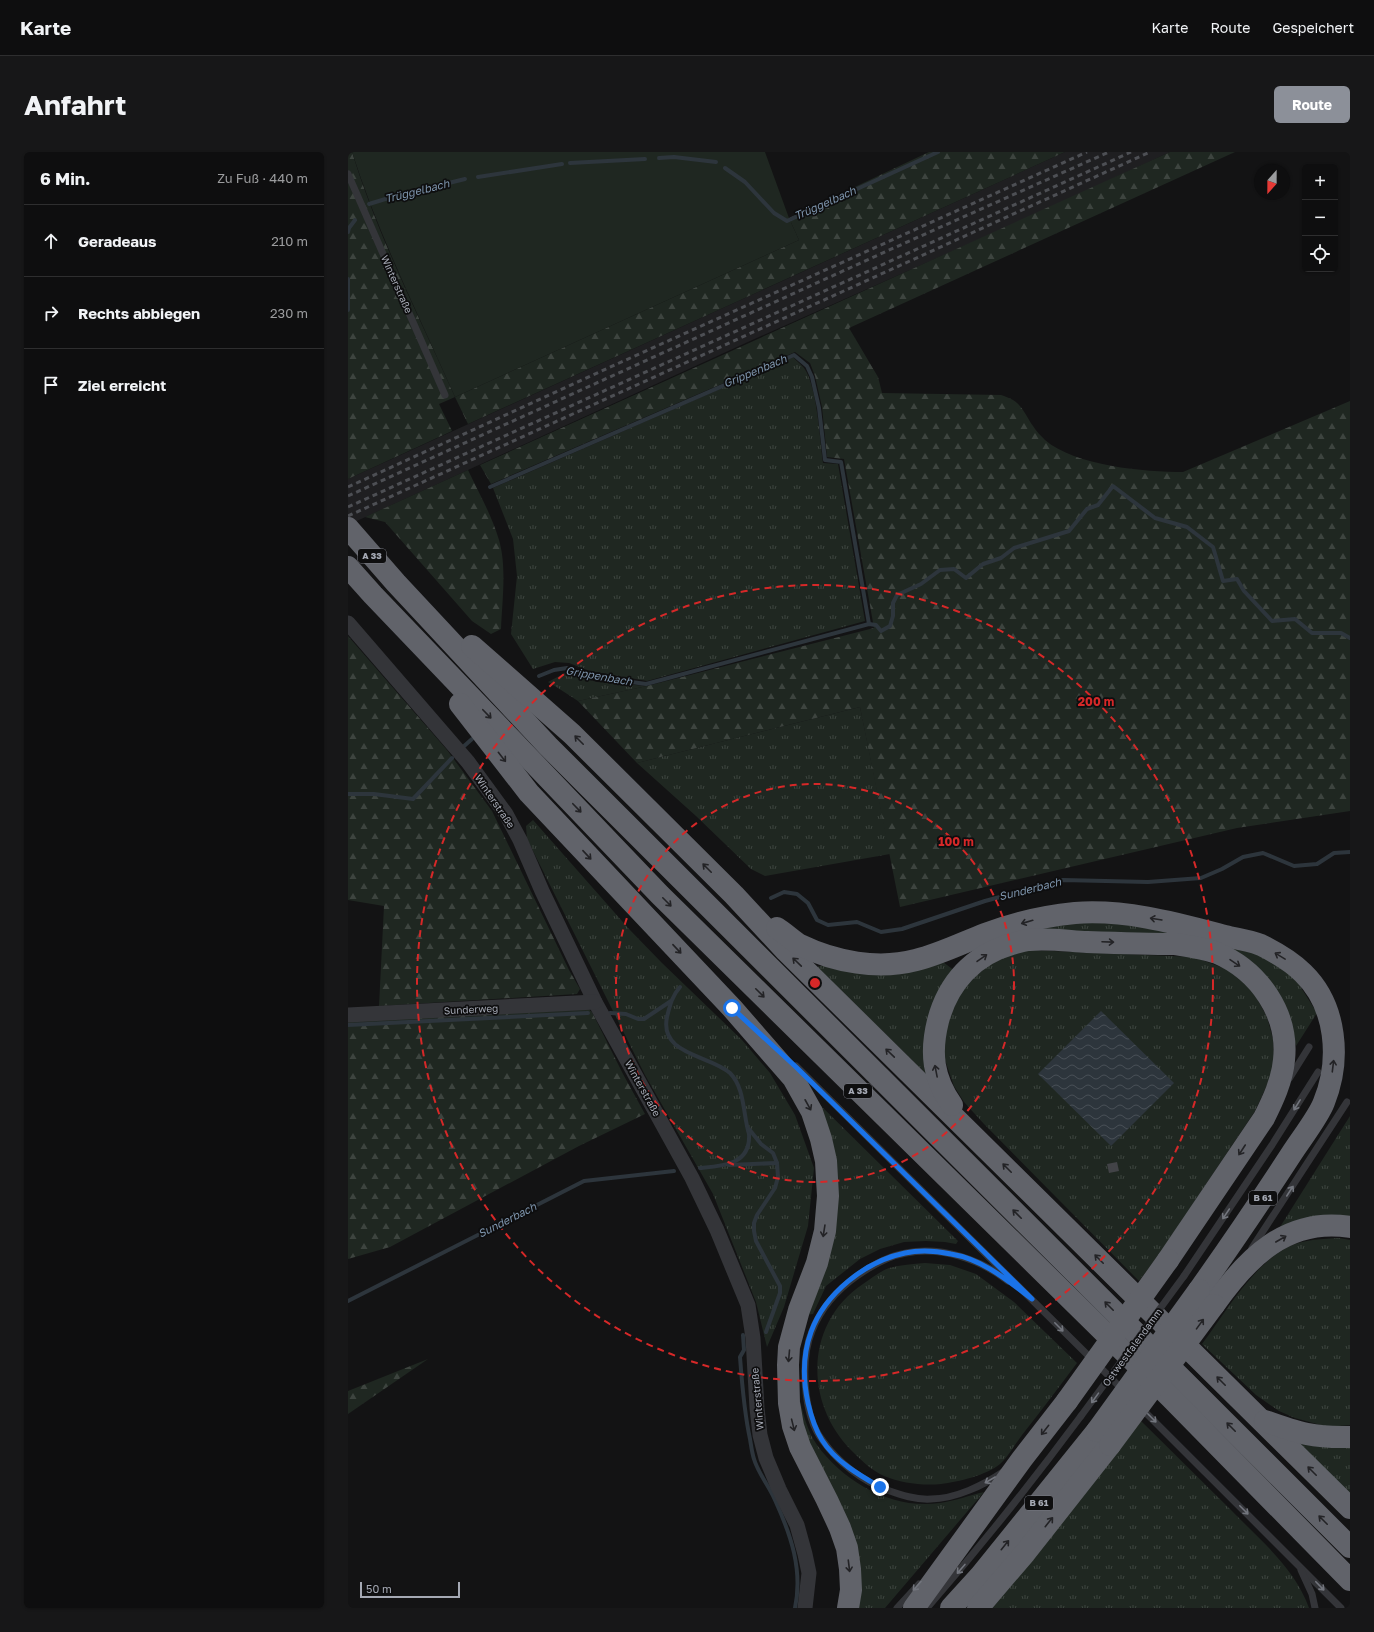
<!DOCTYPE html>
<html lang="de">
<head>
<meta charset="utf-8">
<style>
	body { margin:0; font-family:"Golos Text",sans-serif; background:#171718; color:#f1f3f6 }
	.controls { position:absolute; right:12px; top:12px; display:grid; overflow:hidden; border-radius:6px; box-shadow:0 1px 3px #0004 }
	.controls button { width:36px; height:36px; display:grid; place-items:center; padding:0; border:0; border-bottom:1px solid #2e2e2f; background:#0e0e0f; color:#f1f3f6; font:20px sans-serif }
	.compass { position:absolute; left:906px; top:12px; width:36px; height:36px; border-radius:50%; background:#0e0e0f; box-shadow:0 1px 3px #0004; rotate:201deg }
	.scale { position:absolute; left:12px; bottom:10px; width:100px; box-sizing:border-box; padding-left:4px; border:2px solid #a5a9b4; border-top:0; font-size:11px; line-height:14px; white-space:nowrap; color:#a5a9b4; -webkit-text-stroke:3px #0e0e0f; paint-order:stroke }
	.stop { position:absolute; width:12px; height:12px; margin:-9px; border:3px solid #1a73e8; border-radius:50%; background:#fff }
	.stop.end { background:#1a73e8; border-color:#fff; box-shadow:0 1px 4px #0008 }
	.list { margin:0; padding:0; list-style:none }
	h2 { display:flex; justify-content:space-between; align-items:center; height:52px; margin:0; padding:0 16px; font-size:17px }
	h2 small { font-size:13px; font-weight:400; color:#9b9c9e }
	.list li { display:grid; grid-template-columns:26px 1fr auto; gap:12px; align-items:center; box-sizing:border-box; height:72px; padding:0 16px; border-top:1px solid #2e2e2f }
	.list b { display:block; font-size:15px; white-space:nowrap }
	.list em { font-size:13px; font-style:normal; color:#9b9c9e }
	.icon { flex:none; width:22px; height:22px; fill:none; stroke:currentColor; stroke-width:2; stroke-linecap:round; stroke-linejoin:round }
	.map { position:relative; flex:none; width:1002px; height:1456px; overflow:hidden; border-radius:6px }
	header { display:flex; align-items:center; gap:24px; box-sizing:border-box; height:56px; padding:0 20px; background:#0e0e0f; border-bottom:1px solid #2e2e2f }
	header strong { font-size:19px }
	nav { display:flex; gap:22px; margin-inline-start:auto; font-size:14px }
	.intro { display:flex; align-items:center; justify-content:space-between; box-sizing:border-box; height:96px; padding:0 24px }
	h1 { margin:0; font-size:28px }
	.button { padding:10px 18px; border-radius:6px; background:#8c9099; color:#fff; font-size:14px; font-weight:700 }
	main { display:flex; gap:24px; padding:0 24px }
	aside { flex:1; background:#0e0e0f; border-radius:6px; box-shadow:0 1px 3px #0004 }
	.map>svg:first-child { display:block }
	.built { fill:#1f1f21 }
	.grass { fill:url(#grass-tufts) }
	.forest { fill:url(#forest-firs) }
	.garden { fill:#1f2721 }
	.water { fill:url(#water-waves) }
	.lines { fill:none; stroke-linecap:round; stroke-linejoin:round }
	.stream { stroke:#2d353c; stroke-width:4 }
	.building { fill:#424347 }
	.lane { stroke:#343539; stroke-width:7 }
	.street { stroke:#343539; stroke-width:15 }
	.highway { stroke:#61636a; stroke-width:22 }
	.rail { stroke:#4d4f54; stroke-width:3; stroke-dasharray:5 4; stroke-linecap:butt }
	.lane-bridge { stroke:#343539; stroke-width:7 }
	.highway-bridge { stroke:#61636a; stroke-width:22 }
	.oneway { stroke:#232326 }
	.oneway2 { stroke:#72757d }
	.route { stroke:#1a73e8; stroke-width:5 }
	.ring { fill:none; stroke:#d62828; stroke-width:2; stroke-dasharray:7 5 }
	.labels { text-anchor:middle; stroke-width:3.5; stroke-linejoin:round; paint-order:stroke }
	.shield { fill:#0e0e0f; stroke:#787a82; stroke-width:1 }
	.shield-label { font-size:9px; font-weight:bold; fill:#a5a9b4 }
	.street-label { font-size:10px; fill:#a5a9b4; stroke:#0e0e0f }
	.water-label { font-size:11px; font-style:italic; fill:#7e95ad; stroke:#0e0e0f }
	.centre { fill:#d62828; stroke:#0e0e0f; stroke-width:2 }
	.ring-label { font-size:12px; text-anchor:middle; font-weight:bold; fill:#d62828; stroke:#0e0e0f; stroke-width:3.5; stroke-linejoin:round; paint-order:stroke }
</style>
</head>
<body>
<header>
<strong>Karte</strong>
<nav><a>Karte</a><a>Route</a><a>Gespeichert</a></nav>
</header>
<div class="intro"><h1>Anfahrt</h1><a class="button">Route</a></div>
<main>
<aside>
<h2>6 Min.<small>Zu Fuß · 440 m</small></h2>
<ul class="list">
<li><svg class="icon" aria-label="ahead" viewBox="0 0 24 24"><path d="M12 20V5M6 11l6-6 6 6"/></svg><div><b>Geradeaus</b></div><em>210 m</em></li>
<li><svg class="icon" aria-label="right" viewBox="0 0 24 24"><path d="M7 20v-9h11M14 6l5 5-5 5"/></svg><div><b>Rechts abbiegen</b></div><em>230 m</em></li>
<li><svg class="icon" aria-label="arrive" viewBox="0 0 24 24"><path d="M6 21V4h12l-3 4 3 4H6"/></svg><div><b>Ziel erreicht</b></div></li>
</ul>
</aside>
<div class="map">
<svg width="1002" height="1456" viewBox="0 0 1002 1456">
	<defs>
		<pattern id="grass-tufts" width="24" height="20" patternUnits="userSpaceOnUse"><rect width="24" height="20" fill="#1f2721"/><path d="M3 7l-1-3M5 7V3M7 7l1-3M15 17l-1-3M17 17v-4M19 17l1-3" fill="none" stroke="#3d443f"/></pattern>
		<pattern id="forest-firs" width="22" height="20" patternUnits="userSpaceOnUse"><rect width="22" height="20" fill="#1f2721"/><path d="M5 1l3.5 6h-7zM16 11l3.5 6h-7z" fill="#3d443f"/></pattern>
		<pattern id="water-waves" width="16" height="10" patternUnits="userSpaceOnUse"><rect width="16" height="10" fill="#2d353c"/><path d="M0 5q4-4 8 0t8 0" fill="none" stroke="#484f56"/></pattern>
	</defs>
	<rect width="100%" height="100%" fill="#131314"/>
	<!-- built -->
	<polygon class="built" points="717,0 822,0 695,59 402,189 0,373 0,327"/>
	<!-- grass -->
	<g class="grass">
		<path d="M 445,205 C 448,209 453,212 456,216 C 469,233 472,289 475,311 L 490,312 L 517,469 L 299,529 L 242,519 L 221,511 L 207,510 L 185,517 L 163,482 L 169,424 L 165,387 L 145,336 Z"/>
		<polygon points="217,521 249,530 299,534 230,549 210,536 200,530"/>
		<polygon points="512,555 542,702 417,724 403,717 348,664 289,611"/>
		<polygon points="185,668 281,777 314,811 394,888 422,921 447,963 466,1016 460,1074 436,1155 419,1195 408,1150 365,1042 297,923 179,687 178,674"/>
		<polygon points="729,770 767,771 810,777 904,800 929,812 947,826 969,861 948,894 939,863 910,817 694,779 693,775"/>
		<polygon points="680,798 846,805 878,817 896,830 906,841 919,865 925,887 926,905 924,922 907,959 812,1101 791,1129 636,972 616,950 606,934 596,905 596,887 600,863 614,837 641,812 658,804"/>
		<polygon points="595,810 607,819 580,924 469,815 476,813"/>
		<polygon points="469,950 610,1089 608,1092 597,1090 578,1089 556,1090 532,1097 512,1107 478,1134 465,1162 457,1163 476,1114"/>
		<polygon points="1002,964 1002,1069 932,1075"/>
		<path d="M 991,1086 L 1002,1088 L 1002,1273 L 980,1275 L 947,1266 L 931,1259 L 908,1243 L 854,1192 C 878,1160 905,1112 942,1094 C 958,1087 975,1087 991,1086 Z"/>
		<path d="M 577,1111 L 602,1113 L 628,1122 L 666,1150 L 729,1211 C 711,1235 693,1259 674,1283 C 667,1292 661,1304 652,1312 C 639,1323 610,1330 593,1332 C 574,1334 554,1331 536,1324 C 525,1319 515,1310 507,1302 C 456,1255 455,1172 515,1132 C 523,1127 532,1119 541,1116 C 553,1113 565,1112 577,1111 Z"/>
		<path d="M 450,1242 C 455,1259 458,1277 469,1293 C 496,1330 544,1358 592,1351 C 607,1349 622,1343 636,1340 L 537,1456 L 508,1456 L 453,1272 Z"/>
		<path d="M 793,1269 C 823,1298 852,1328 882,1357 C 911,1387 947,1416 961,1456 L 644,1456 Z"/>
		<polygon points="954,1288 1002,1291 1002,1343 951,1292"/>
	</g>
	<!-- forest -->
	<g class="forest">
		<path d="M 0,0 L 4,0 C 30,85 71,164 107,245 L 451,88 L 441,66 L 581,0 L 717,0 L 120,272 L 107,245 L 91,252 L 104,279 L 0,327 Z"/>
		<path d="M 822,0 L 887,0 L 501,176 L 530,225 L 534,241 L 653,243 C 657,244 661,246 665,248 C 674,253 679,266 685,274 C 688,279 693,284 697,288 C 727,314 797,320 835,320 L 1002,249 L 1002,659 L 889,676 L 552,755 L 512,555 L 289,611 L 230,549 L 299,534 L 526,476 L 496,307 L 479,305 L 474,255 L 467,224 L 462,211 L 447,200 L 143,332 L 132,313 Z"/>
		<path d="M 120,318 C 131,341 144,364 151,388 C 159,415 154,450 153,477 L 143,482 L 124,469 L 37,370 L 17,365 Z"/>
		<polygon points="0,484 99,598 144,659 221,818 232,837 229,842 31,854 36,754 0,748"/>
		<polygon points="238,855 244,860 275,922 297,962 231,994 42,1095 0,1107 0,870"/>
		<polygon points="80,1207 0,1262 0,1239"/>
	</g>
	<!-- garden -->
	<path class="garden" d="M 4,0 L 417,0 L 441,66 L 451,88 L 107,245 C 71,164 31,84 4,0 Z"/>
	<!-- water -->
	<polygon class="water" points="753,859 826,931 763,994 690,922"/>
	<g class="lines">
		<!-- stream -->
		<g class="stream">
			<polyline points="311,6 326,5 368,10"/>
			<polyline points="222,11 297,7"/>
			<polyline points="377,16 397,30 426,61 439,69 590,0"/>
			<polyline points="130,25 214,12"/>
			<polyline points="21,52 44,45 117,27"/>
			<polyline points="0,80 1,76 7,68"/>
			<polyline points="0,127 0,158"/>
			<polyline points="142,335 446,203 459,214 464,225 471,256 477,308 493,310 521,472"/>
			<polyline points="191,524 206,518 219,516 240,524 298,532 521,472 528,473 533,479 542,474 545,464 545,451 549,443 573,432 592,418 606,417 618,426 635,412 653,406 666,396 721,379 739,357 750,353 765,334 807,366 839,375 865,395 875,429 889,427 896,439 924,469 947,467 964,481 993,481 1002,486"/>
			<polyline points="115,595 124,587"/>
			<polyline points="0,642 26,642 65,647 104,606"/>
			<polyline points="423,746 436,740 449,742 460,751 469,768 480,773 509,770 533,780 554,777 637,749 715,728 800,730 853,726 874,717 895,705 915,701 946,714 969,712 986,701 1002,700"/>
			<path d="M 332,835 C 324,844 322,853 319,865 C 311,903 362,903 382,921 C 397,936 395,963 401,982 C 403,1013 374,1014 352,1016"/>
			<polyline points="262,861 278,862 290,867 296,867 323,849"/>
			<polyline points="0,873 240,861"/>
			<polyline points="401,977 413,992 425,1001 429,1011 430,1025 427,1036 409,1063 406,1071 406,1079 408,1089 432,1134 432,1141 418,1180"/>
			<polyline points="381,1013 429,1011"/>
			<polyline points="0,1149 236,1029 326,1019"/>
			<path d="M 395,1183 L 396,1198 L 392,1205 C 394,1232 396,1260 402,1287 C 403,1293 404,1301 406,1307 C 410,1321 421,1334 427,1348 C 443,1383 455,1418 447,1456"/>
		</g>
	</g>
	<!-- building -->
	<polygon class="building" points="769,1010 771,1019 761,1021 759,1012"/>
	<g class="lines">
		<!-- lane -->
		<g class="lane">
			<polyline points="0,22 97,243"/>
			<polyline points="448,914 776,1239"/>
			<polyline points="941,927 961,895"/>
			<polyline points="904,1096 999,950"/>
			<polyline points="836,1124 924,993 970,920"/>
			<polyline points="793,1256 993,1456"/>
			<path d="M 655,1320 C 636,1333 607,1347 583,1347 C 568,1348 553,1343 539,1338 C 514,1329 490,1310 475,1289 C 455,1264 452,1208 464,1179 C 473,1156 489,1138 509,1124 C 523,1114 540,1104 558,1101 C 593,1094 632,1107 660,1129"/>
			<polyline points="953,1418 964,1442 967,1456"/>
			<polyline points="549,1456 571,1432"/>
			<path d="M 579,1456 C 633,1394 684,1330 733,1264"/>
		</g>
		<!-- street -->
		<g class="street">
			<polyline points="0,471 120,610 158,662 172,688 194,739 247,850 344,1026 369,1078 400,1153 405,1186 409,1256 412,1283 418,1306 431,1337 449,1373 457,1402 461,1421 457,1456"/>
			<polyline points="0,863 247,850"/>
		</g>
		<!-- highway -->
		<g class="highway">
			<polyline points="0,376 48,431 200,594 1002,1395"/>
			<polyline points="0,415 25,443 312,743 822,1245 1002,1428"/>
			<polyline points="124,494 224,582 386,743 438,799 1002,1356"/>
			<polyline points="112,552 181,641 384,856 445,926 464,960 473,987 478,1009 480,1044 477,1079 469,1111 451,1158 441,1195 440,1213 441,1251 445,1274 452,1295 479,1348 492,1376 499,1396 502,1417 503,1438 500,1456"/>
			<path d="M 429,776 C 437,781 444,788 452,793 C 487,810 530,818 568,808 C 592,802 614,791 637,782 C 666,771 697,764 727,761 C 779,757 831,772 881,785 C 892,787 903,789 913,793 C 927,800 943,809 955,821 C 989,854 993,908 976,950 C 971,964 953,987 944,1001 C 914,1047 883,1093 851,1138"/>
			<path d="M 604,953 C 585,926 582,901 590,869 C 600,831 625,803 664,792 C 669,791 676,788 681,788 C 700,786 720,789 739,790 C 768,791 798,792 827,792 C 841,794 856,796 869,801 C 911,819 941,862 936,908 C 934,929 925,948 916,966 L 820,1108"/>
			<path d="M 866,1153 C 899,1106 939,1065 1002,1075"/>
			<path d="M 917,1269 C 950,1281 966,1286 1002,1285"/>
			<polyline points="566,1456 674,1307 719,1249"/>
			<polyline points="603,1456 633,1423 749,1279"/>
			<polyline points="630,1456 677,1401 762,1293"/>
		</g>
		<!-- rail -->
		<g class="rail">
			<polyline points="0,335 269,212 739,0"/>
			<polyline points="0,344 539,99 761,0"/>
			<polyline points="0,355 783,0"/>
			<polyline points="0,364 802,0"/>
		</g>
		<!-- lane-bridge -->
		<polyline class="lane-bridge" points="733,1264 836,1124"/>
		<!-- highway-bridge -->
		<g class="highway-bridge">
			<polyline points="719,1249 820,1108"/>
			<polyline points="749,1279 851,1138"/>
			<polyline points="762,1293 866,1153"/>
		</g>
	</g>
	<!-- one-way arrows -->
	<defs><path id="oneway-shaft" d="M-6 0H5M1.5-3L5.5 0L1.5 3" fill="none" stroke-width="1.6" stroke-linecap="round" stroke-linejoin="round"/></defs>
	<g class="oneway">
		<use href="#oneway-shaft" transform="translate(139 562) rotate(46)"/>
		<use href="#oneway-shaft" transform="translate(231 588) rotate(-135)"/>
		<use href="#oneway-shaft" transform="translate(154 605) rotate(52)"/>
		<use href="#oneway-shaft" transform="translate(229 656) rotate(46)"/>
		<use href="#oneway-shaft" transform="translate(239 703) rotate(47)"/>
		<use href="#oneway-shaft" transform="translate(359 716) rotate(-135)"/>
		<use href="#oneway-shaft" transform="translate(319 750) rotate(45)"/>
		<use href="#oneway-shaft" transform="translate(808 767) rotate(-171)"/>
		<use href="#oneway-shaft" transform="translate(679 770) rotate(164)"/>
		<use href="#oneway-shaft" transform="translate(760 790) rotate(2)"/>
		<use href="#oneway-shaft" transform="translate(329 797) rotate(47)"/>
		<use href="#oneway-shaft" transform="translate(932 804) rotate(-149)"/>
		<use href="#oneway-shaft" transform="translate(634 806) rotate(-35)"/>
		<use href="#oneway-shaft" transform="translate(449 810) rotate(-136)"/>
		<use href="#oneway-shaft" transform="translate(887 811) rotate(34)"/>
		<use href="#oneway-shaft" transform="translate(412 841) rotate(45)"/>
		<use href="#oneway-shaft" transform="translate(542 901) rotate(-136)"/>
		<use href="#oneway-shaft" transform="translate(985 914) rotate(-83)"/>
		<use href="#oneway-shaft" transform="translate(588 919) rotate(-101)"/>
		<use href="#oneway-shaft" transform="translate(460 953) rotate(61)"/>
		<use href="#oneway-shaft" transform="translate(894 998) rotate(123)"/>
		<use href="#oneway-shaft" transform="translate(659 1016) rotate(-135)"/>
		<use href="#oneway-shaft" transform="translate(669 1062) rotate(-135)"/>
		<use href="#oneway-shaft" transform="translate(476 1079) rotate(99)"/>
		<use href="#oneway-shaft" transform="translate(933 1087) rotate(-30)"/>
		<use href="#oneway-shaft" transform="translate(751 1107) rotate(-135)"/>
		<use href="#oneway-shaft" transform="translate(761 1154) rotate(-135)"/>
		<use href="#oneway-shaft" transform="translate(852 1172) rotate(-54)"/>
		<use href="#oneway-shaft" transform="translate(441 1204) rotate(95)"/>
		<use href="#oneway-shaft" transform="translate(873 1229) rotate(-135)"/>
		<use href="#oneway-shaft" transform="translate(445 1273) rotate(76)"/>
		<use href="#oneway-shaft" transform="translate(883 1275) rotate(-135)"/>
		<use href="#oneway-shaft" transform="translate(697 1278) rotate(128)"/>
		<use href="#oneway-shaft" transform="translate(964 1319) rotate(-135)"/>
		<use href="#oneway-shaft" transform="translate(975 1368) rotate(-135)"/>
		<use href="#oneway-shaft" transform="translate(701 1370) rotate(-51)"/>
		<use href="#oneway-shaft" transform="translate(657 1393) rotate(-51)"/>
		<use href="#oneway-shaft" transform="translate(501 1414) rotate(83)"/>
	</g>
	<g class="oneway2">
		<use href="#oneway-shaft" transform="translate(949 953) rotate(122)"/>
		<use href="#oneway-shaft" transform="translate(942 1039) rotate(-57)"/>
		<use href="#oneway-shaft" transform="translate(878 1062) rotate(124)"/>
		<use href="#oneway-shaft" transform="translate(711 1175) rotate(45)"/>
		<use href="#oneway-shaft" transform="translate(747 1246) rotate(126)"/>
		<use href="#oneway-shaft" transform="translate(804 1266) rotate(45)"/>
		<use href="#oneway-shaft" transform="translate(642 1328) rotate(150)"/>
		<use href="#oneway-shaft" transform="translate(896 1358) rotate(45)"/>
		<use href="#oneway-shaft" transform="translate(613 1417) rotate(131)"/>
		<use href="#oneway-shaft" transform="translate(569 1434) rotate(132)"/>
		<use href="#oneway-shaft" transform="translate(972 1434) rotate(46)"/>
	</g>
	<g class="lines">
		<!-- route -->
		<path class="route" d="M 384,856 L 448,915 L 684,1147 C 659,1128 634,1107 603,1102 C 589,1099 571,1098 557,1101 C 518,1109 477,1141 463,1180 C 455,1202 455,1228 460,1251 C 463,1264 467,1277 474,1288 C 487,1309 511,1323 532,1335"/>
	</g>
	<!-- distance rings -->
	<g class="ring">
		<circle cx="467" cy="831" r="199"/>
		<circle cx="467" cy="831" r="398"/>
	</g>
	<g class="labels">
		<!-- shield labels -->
		<g class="shield">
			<rect x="10" y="397" width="28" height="14" rx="3"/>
			<rect x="496" y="932" width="28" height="14" rx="3"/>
			<rect x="901" y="1039" width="28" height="14" rx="3"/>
			<rect x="677" y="1344" width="28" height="14" rx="3"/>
		</g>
		<g class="shield-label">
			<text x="24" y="407">A 33</text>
			<text x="510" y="942">A 33</text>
			<text x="915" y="1049">B 61</text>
			<text x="691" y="1354">B 61</text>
		</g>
		<!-- street labels -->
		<g class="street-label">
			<text transform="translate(49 132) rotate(66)" y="4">Winterstraße</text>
			<text transform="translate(147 649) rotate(56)" y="4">Winterstraße</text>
			<text transform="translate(123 857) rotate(-3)" y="4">Sunderweg</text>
			<text transform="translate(295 936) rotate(61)" y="4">Winterstraße</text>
			<text transform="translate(784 1195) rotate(-54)" y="4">Ostwestfalendamm</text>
			<text transform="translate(409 1247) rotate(-95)" y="4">Winterstraße</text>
		</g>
		<!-- water labels -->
		<g class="water-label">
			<text transform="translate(69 39) rotate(-14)" y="4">Trüggelbach</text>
			<text transform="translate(477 51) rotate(-24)" y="4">Trüggelbach</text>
			<text transform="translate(407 219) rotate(-23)" y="4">Grippenbach</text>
			<text transform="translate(251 524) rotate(10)" y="4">Grippenbach</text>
			<text transform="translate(682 737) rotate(-14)" y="4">Sunderbach</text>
			<text transform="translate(159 1068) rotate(-27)" y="4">Sunderbach</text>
		</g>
	</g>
	<circle cx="467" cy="831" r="6" class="centre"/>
	<g class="ring-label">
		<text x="748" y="554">200 m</text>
		<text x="608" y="694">100 m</text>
	</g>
</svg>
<div class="controls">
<button>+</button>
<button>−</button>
<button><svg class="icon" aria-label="locate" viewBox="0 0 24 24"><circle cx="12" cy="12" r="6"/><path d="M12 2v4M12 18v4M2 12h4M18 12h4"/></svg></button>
</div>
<svg class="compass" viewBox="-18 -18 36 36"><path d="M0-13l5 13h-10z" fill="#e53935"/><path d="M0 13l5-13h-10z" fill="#9b9c9e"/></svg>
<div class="scale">50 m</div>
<div class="stop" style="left:384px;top:856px"></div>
<div class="stop end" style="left:532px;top:1335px"></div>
</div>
</main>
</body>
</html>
